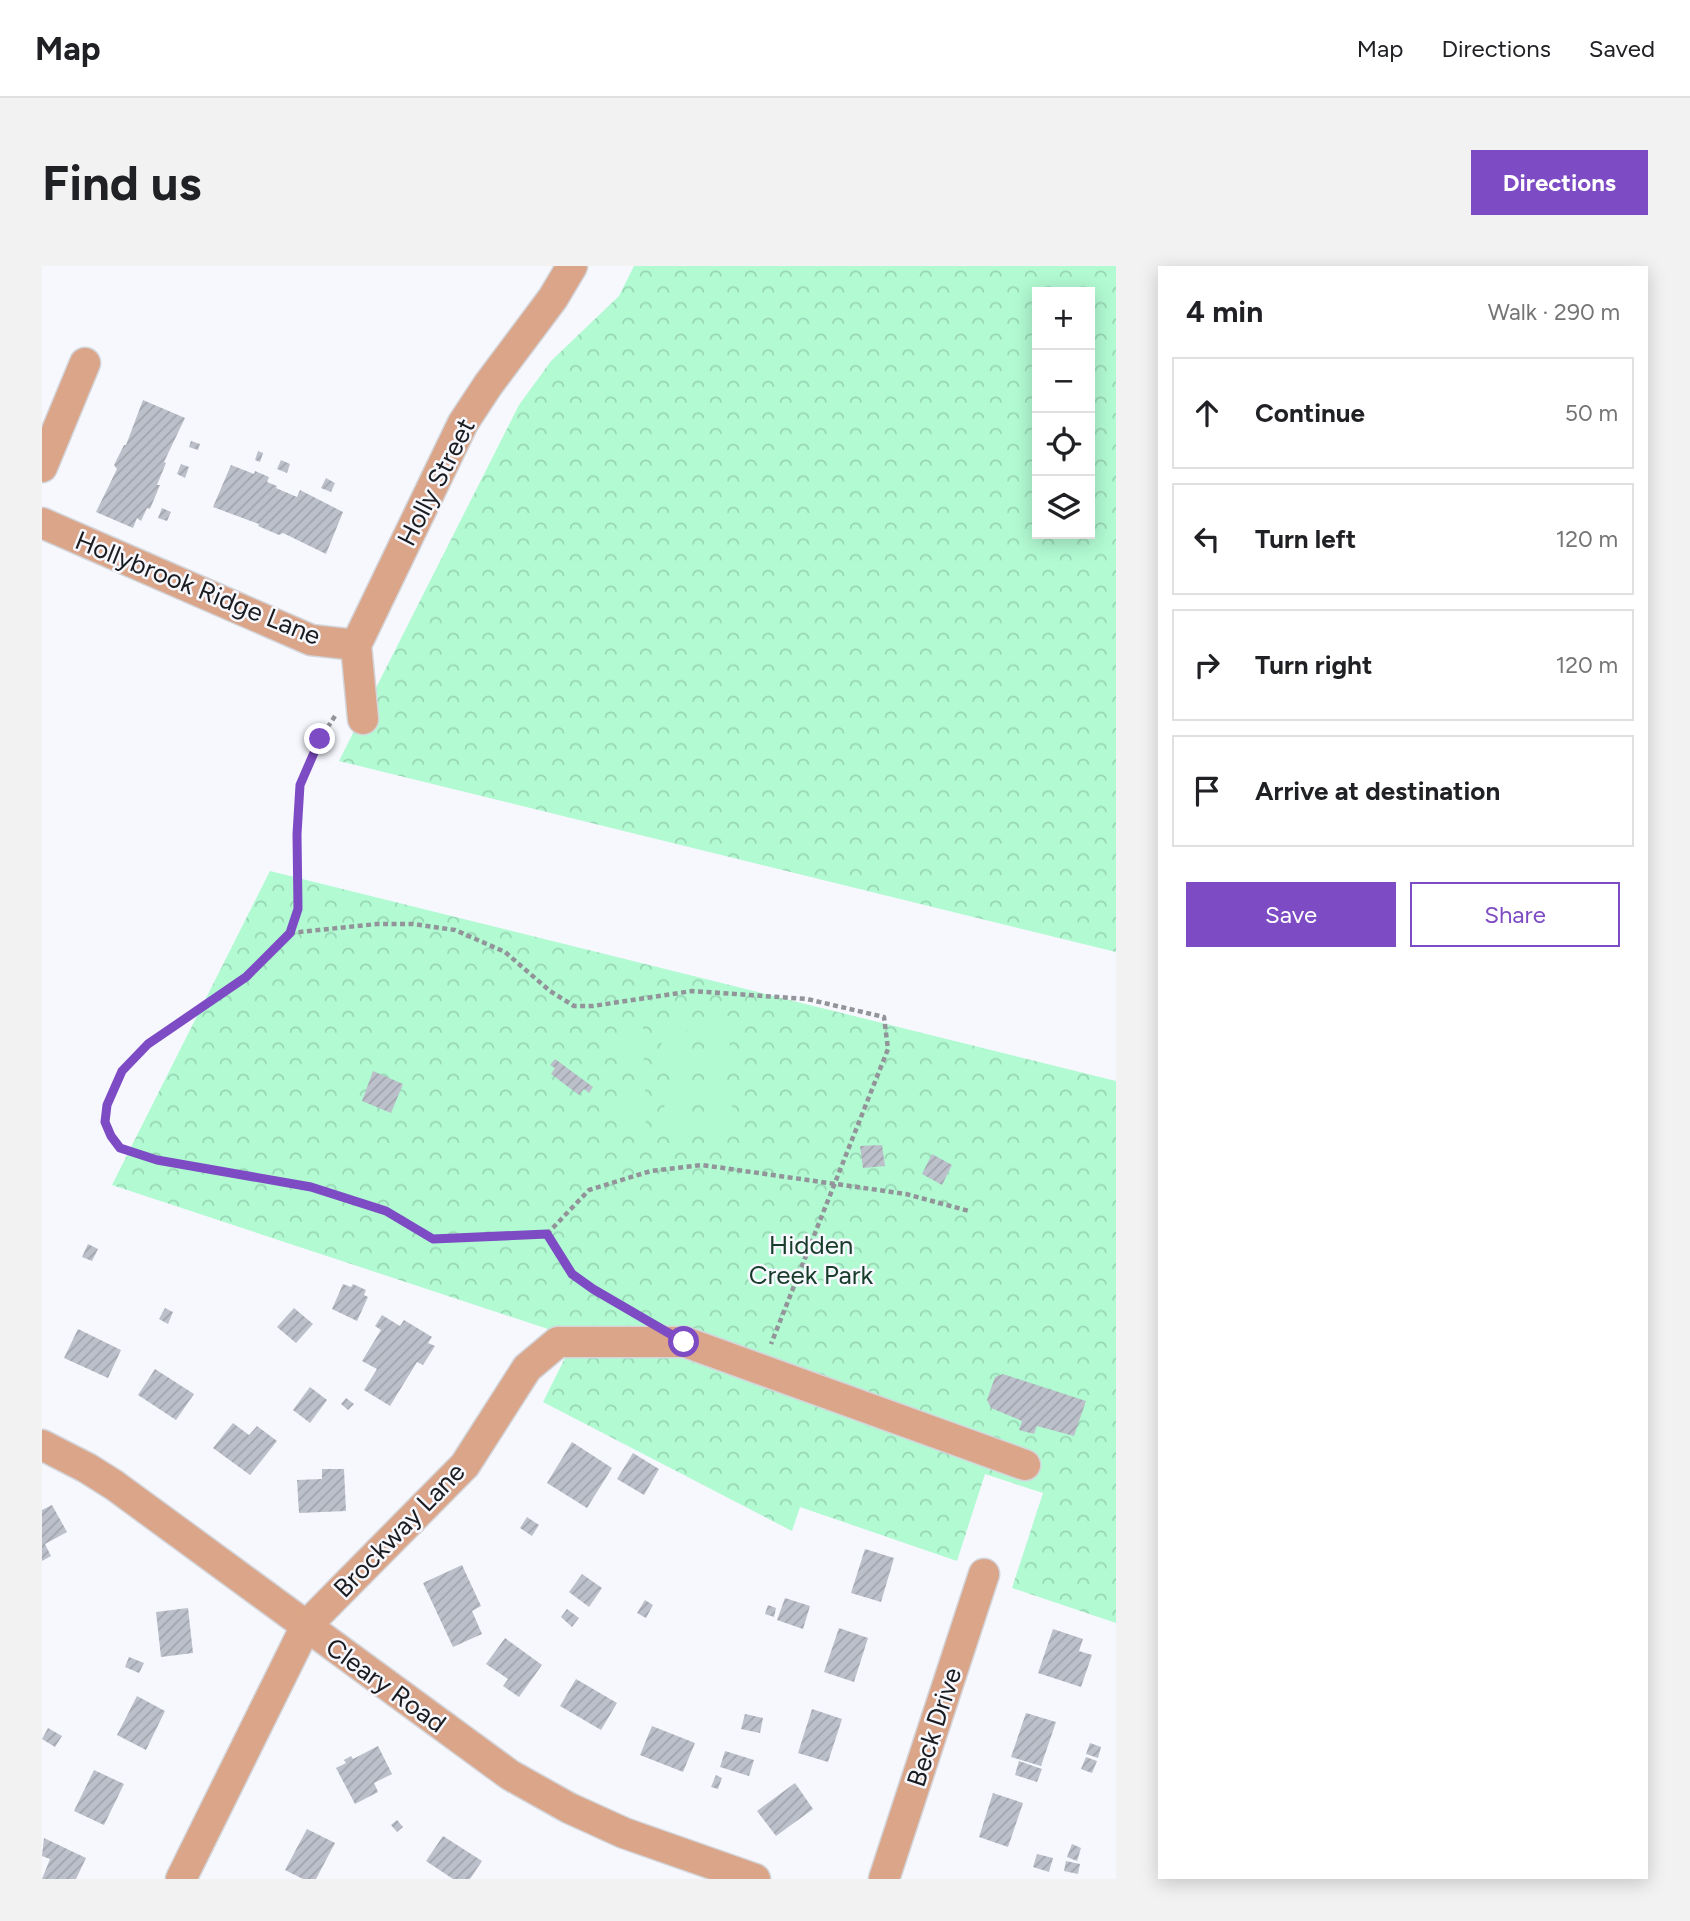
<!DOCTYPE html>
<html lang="en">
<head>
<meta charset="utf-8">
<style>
	body { margin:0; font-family:Figtree,sans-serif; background:#f2f2f2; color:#202124 }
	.controls { position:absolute; right:21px; top:21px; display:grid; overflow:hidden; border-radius:0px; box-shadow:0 4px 18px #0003 }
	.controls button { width:63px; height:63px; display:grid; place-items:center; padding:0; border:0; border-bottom:2px solid #e0e0e0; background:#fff; color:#202124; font:35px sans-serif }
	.stop { position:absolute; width:21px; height:21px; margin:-16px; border:5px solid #7d4bc3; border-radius:50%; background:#fff }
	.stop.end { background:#7d4bc3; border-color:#fff; box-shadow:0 2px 7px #0008 }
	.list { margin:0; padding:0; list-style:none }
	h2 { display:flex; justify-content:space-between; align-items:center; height:91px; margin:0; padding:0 28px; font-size:30px }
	h2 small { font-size:23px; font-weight:400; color:#757577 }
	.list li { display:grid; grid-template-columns:46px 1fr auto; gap:21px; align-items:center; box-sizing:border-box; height:112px; margin:0 14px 14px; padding:0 14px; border:2px solid #e0e0e0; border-radius:0px }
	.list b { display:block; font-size:26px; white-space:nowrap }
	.list em { font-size:23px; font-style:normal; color:#757577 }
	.actions { display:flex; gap:14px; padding:21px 28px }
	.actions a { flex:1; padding:16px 0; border:2px solid #7d4bc3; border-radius:0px; text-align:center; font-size:24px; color:#7d4bc3 }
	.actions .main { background:#7d4bc3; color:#fff }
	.icon { flex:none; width:38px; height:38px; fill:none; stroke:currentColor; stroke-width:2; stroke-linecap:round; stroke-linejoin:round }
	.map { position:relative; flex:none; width:1074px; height:1613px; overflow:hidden; border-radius:0px }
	header { display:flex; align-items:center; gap:42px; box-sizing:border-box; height:98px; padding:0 35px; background:#fff; border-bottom:2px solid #e0e0e0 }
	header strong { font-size:33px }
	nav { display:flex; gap:38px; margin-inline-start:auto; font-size:24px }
	.intro { display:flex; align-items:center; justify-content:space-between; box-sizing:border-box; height:168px; padding:0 42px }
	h1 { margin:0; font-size:49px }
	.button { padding:18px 32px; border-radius:0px; background:#7d4bc3; color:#fff; font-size:24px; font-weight:700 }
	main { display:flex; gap:42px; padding:0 42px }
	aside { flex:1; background:#fff; border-radius:0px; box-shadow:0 4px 18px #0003 }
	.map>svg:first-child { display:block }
	.park { fill:url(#park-crowns); fill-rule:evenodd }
	.garden { fill:#b1fad2 }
	.building { fill:url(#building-hatch) }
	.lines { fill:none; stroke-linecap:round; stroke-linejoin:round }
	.minor-casing { stroke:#d3d5da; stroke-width:33 }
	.path { stroke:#929499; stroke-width:4.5; stroke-dasharray:5 3.5; stroke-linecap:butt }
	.minor { stroke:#daa588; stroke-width:30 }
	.route { stroke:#7d4bc3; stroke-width:9 }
	.labels { text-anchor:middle; stroke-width:5; stroke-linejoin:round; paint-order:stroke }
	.street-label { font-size:26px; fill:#1b1c20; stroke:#f6f8fe }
	.park-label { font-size:26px; fill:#173c2a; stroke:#f6f8fe }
</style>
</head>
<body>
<header>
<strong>Map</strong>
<nav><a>Map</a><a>Directions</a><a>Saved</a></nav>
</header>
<div class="intro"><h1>Find us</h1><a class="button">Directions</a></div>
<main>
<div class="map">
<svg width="1074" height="1613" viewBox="0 0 1074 1613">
	<defs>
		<pattern id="park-crowns" width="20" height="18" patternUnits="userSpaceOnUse" patternTransform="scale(1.75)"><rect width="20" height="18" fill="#b1fad2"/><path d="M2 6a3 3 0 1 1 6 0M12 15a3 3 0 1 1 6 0" fill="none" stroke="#98d6b4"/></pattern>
		<pattern id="building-hatch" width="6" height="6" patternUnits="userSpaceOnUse" patternTransform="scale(1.75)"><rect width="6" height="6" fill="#bcc0ca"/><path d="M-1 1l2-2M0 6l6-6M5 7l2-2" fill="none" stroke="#a1a4ad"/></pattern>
	</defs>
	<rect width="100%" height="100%" fill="#f6f8fe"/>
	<!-- park -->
	<g class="park">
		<path d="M 592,0 L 1074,0 L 1074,686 L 297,495 L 477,139 L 509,95 L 577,30 ZM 995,26 L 1048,26 L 1048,268 L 995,268 Z"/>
		<polygon points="228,605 1074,815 1074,1357 970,1322 1001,1227 943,1208 915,1295 758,1241 750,1265 501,1136 533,1072 70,919"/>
	</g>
	<!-- garden -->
	<g class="garden">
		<polygon points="687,750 688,803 664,804 663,751"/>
		<polygon points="644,751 645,805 620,805 619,752"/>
		<polygon points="601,752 602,805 578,806 577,753"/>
		<polygon points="689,814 691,867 666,868 666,815"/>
		<polygon points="646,815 647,869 623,869 622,816"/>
		<polygon points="579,817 603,817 604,870 580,870"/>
	</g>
	<!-- building -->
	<g class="building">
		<polygon points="101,134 143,152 122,196 124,197 115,219 118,219 108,243 105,242 99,255 95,252 91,262 54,246 75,203 72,199 82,179 84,179"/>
		<polygon points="149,175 158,178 156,184 147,181"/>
		<polygon points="216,185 221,187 218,196 213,194"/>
		<polygon points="239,194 248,198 245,207 235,203"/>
		<polygon points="139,198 147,201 143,212 135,208"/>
		<polygon points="189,199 212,208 213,205 227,211 225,216 235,220 234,222 255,231 258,224 301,246 284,288 241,267 237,269 216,260 217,258 171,241"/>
		<polygon points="284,212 293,217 289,226 279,222"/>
		<polygon points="120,242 129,246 125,255 116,252"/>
		<polygon points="513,793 551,821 547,827 542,823 537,829 509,808 513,802 508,799"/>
		<polygon points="331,805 361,818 349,847 320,835"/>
		<polygon points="840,879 843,900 821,902 818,880"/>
		<polygon points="890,888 910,899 900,919 880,908"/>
		<polygon points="46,978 56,983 50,995 40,991"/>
		<polygon points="301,1018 309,1021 311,1018 324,1024 322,1029 326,1031 315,1055 290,1043"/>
		<polygon points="123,1042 131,1046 126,1058 117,1053"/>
		<polygon points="252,1042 271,1058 254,1077 235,1061"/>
		<polygon points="340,1049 358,1060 362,1054 390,1071 386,1077 393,1080 381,1099 375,1096 348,1140 322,1124 335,1103 320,1095 339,1064 333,1060"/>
		<polygon points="36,1063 79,1084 66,1112 22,1092"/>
		<polygon points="113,1103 152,1128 134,1154 96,1129"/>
		<polygon points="961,1108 1044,1135 1032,1170 995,1160 992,1168 977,1164 980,1155 949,1142 945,1134 953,1111"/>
		<polygon points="268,1121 285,1134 268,1157 251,1144"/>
		<polygon points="304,1132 312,1138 306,1144 299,1138"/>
		<polygon points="191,1157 207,1169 215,1160 235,1175 208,1209 171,1182"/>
		<polygon points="530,1176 570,1202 545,1242 505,1217"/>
		<polygon points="591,1187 617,1203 602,1229 575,1213"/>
		<polygon points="280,1203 302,1203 304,1245 257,1247 255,1214 280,1213"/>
		<polygon points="10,1239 25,1266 3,1278 9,1290 0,1295 0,1244"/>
		<polygon points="485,1251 497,1259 490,1270 478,1262"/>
		<polygon points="823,1283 852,1292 839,1336 809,1327"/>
		<polygon points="420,1299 439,1340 430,1345 440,1368 411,1381 381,1317"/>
		<polygon points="540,1308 560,1322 547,1341 527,1326"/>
		<polygon points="743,1332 768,1340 761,1363 735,1354"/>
		<polygon points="603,1334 611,1339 604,1352 595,1347"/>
		<polygon points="726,1339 734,1342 732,1351 723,1348"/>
		<polygon points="146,1342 151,1387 119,1391 114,1346"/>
		<polygon points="525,1343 537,1352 530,1361 519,1351"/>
		<polygon points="797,1362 826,1372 812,1416 782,1406"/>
		<polygon points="1011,1363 1041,1373 1037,1385 1050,1389 1039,1421 996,1407"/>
		<polygon points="463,1372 500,1399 477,1431 461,1420 466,1413 444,1398"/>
		<polygon points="87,1391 102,1397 97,1407 83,1401"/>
		<polygon points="534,1413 575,1437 559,1464 518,1440"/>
		<polygon points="95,1430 123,1445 104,1484 75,1469"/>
		<polygon points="770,1443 800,1453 786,1496 756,1487"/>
		<polygon points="984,1447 1014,1456 999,1500 969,1491"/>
		<polygon points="703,1448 721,1452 718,1467 699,1463"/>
		<polygon points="610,1460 653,1477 641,1506 598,1489"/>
		<polygon points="6,1462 20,1470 13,1481 0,1473"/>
		<polygon points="1048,1477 1059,1481 1056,1492 1044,1488"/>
		<polygon points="336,1480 350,1508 332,1517 336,1526 313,1538 294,1502 304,1497 302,1494 309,1490 311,1493"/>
		<polygon points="683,1485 712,1494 707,1510 678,1501"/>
		<polygon points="1044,1491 1055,1495 1050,1507 1039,1503"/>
		<polygon points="977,1495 1000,1503 995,1516 973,1509"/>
		<polygon points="52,1504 82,1518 62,1559 32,1545"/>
		<polygon points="674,1509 680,1512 676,1523 669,1521"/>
		<polygon points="753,1517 771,1543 734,1570 715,1545"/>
		<polygon points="951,1527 981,1537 966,1581 937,1571"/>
		<polygon points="355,1554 361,1561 355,1566 349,1559"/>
		<polygon points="265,1563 293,1577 274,1613 261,1613 243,1604"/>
		<polygon points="401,1570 440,1595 428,1613 411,1613 384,1595"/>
		<polygon points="2,1572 44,1592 34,1613 0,1613 8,1593 0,1590"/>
		<polygon points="1030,1578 1039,1582 1035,1595 1025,1591"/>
		<polygon points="995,1588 1011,1592 1007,1606 991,1601"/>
		<polygon points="1024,1595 1038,1598 1036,1608 1022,1605"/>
	</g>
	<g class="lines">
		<!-- minor casing -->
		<g class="minor-casing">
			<g id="minor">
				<polyline points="0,201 43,97"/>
				<polyline points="0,257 269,374 314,379"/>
				<polyline points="321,453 314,379 421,157 446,119 511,32 530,0"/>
				<polyline points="0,1179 45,1202 72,1219 468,1509 527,1542 582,1567 713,1613"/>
				<polyline points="139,1613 264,1360 423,1199 485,1102 516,1076 643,1076 983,1199"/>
				<polyline points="842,1613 942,1308"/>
			</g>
		</g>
		<!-- path -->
		<g class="path">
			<polyline points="293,450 278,473 258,519 255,568 256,643 248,667 204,711 106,778 80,805 65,839 63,856 77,882 115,894 269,921 344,945 391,973 505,968 530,1008 551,1023 592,1047"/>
			<polyline points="248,667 335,658 371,658 413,664 463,686 508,725 532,740 551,740 650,725 765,733 842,751 846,783 729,1078"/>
			<polyline points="505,968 547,924 609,905 660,899 864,928 927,945"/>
		</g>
		<!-- minor -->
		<use href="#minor" class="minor"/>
	</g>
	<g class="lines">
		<!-- route -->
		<polyline class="route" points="278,473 258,519 255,568 256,643 248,667 204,711 106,778 80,805 65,839 63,856 69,870 78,882 115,894 269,921 344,945 391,973 505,968 530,1008 551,1023 642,1076"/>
	</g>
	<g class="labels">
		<!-- street labels -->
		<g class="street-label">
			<text transform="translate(394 216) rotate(-63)" y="9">Holly Street</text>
			<text transform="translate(156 322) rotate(22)" y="9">Hollybrook Ridge Lane</text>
			<text transform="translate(357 1264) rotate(-46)" y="9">Brockway Lane</text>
			<text transform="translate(344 1419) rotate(36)" y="9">Cleary Road</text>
			<text transform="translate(892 1461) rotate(-72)" y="9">Beck Drive</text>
		</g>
		<!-- park labels -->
		<g class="park-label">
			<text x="769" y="988">Hidden<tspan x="769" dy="30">Creek Park</tspan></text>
		</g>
	</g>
</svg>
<div class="controls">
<button>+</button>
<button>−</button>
<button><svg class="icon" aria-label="locate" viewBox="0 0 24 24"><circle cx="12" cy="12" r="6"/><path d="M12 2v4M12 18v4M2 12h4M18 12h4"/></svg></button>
<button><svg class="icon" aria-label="layers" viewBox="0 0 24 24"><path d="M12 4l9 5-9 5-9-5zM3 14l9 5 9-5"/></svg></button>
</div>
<div class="stop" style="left:642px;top:1076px"></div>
<div class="stop end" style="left:278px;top:473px"></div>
</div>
<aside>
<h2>4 min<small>Walk · 290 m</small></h2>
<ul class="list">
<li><svg class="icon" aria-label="ahead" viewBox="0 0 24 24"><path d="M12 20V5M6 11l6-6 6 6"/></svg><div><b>Continue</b></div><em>50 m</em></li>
<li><svg class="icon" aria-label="left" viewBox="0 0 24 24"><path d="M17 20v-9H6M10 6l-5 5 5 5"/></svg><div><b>Turn left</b></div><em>120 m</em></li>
<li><svg class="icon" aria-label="right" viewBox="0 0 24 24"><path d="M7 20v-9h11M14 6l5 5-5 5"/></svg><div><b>Turn right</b></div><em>120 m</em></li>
<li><svg class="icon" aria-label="arrive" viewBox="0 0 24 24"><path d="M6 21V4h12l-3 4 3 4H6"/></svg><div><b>Arrive at destination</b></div></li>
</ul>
<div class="actions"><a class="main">Save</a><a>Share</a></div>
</aside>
</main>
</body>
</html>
